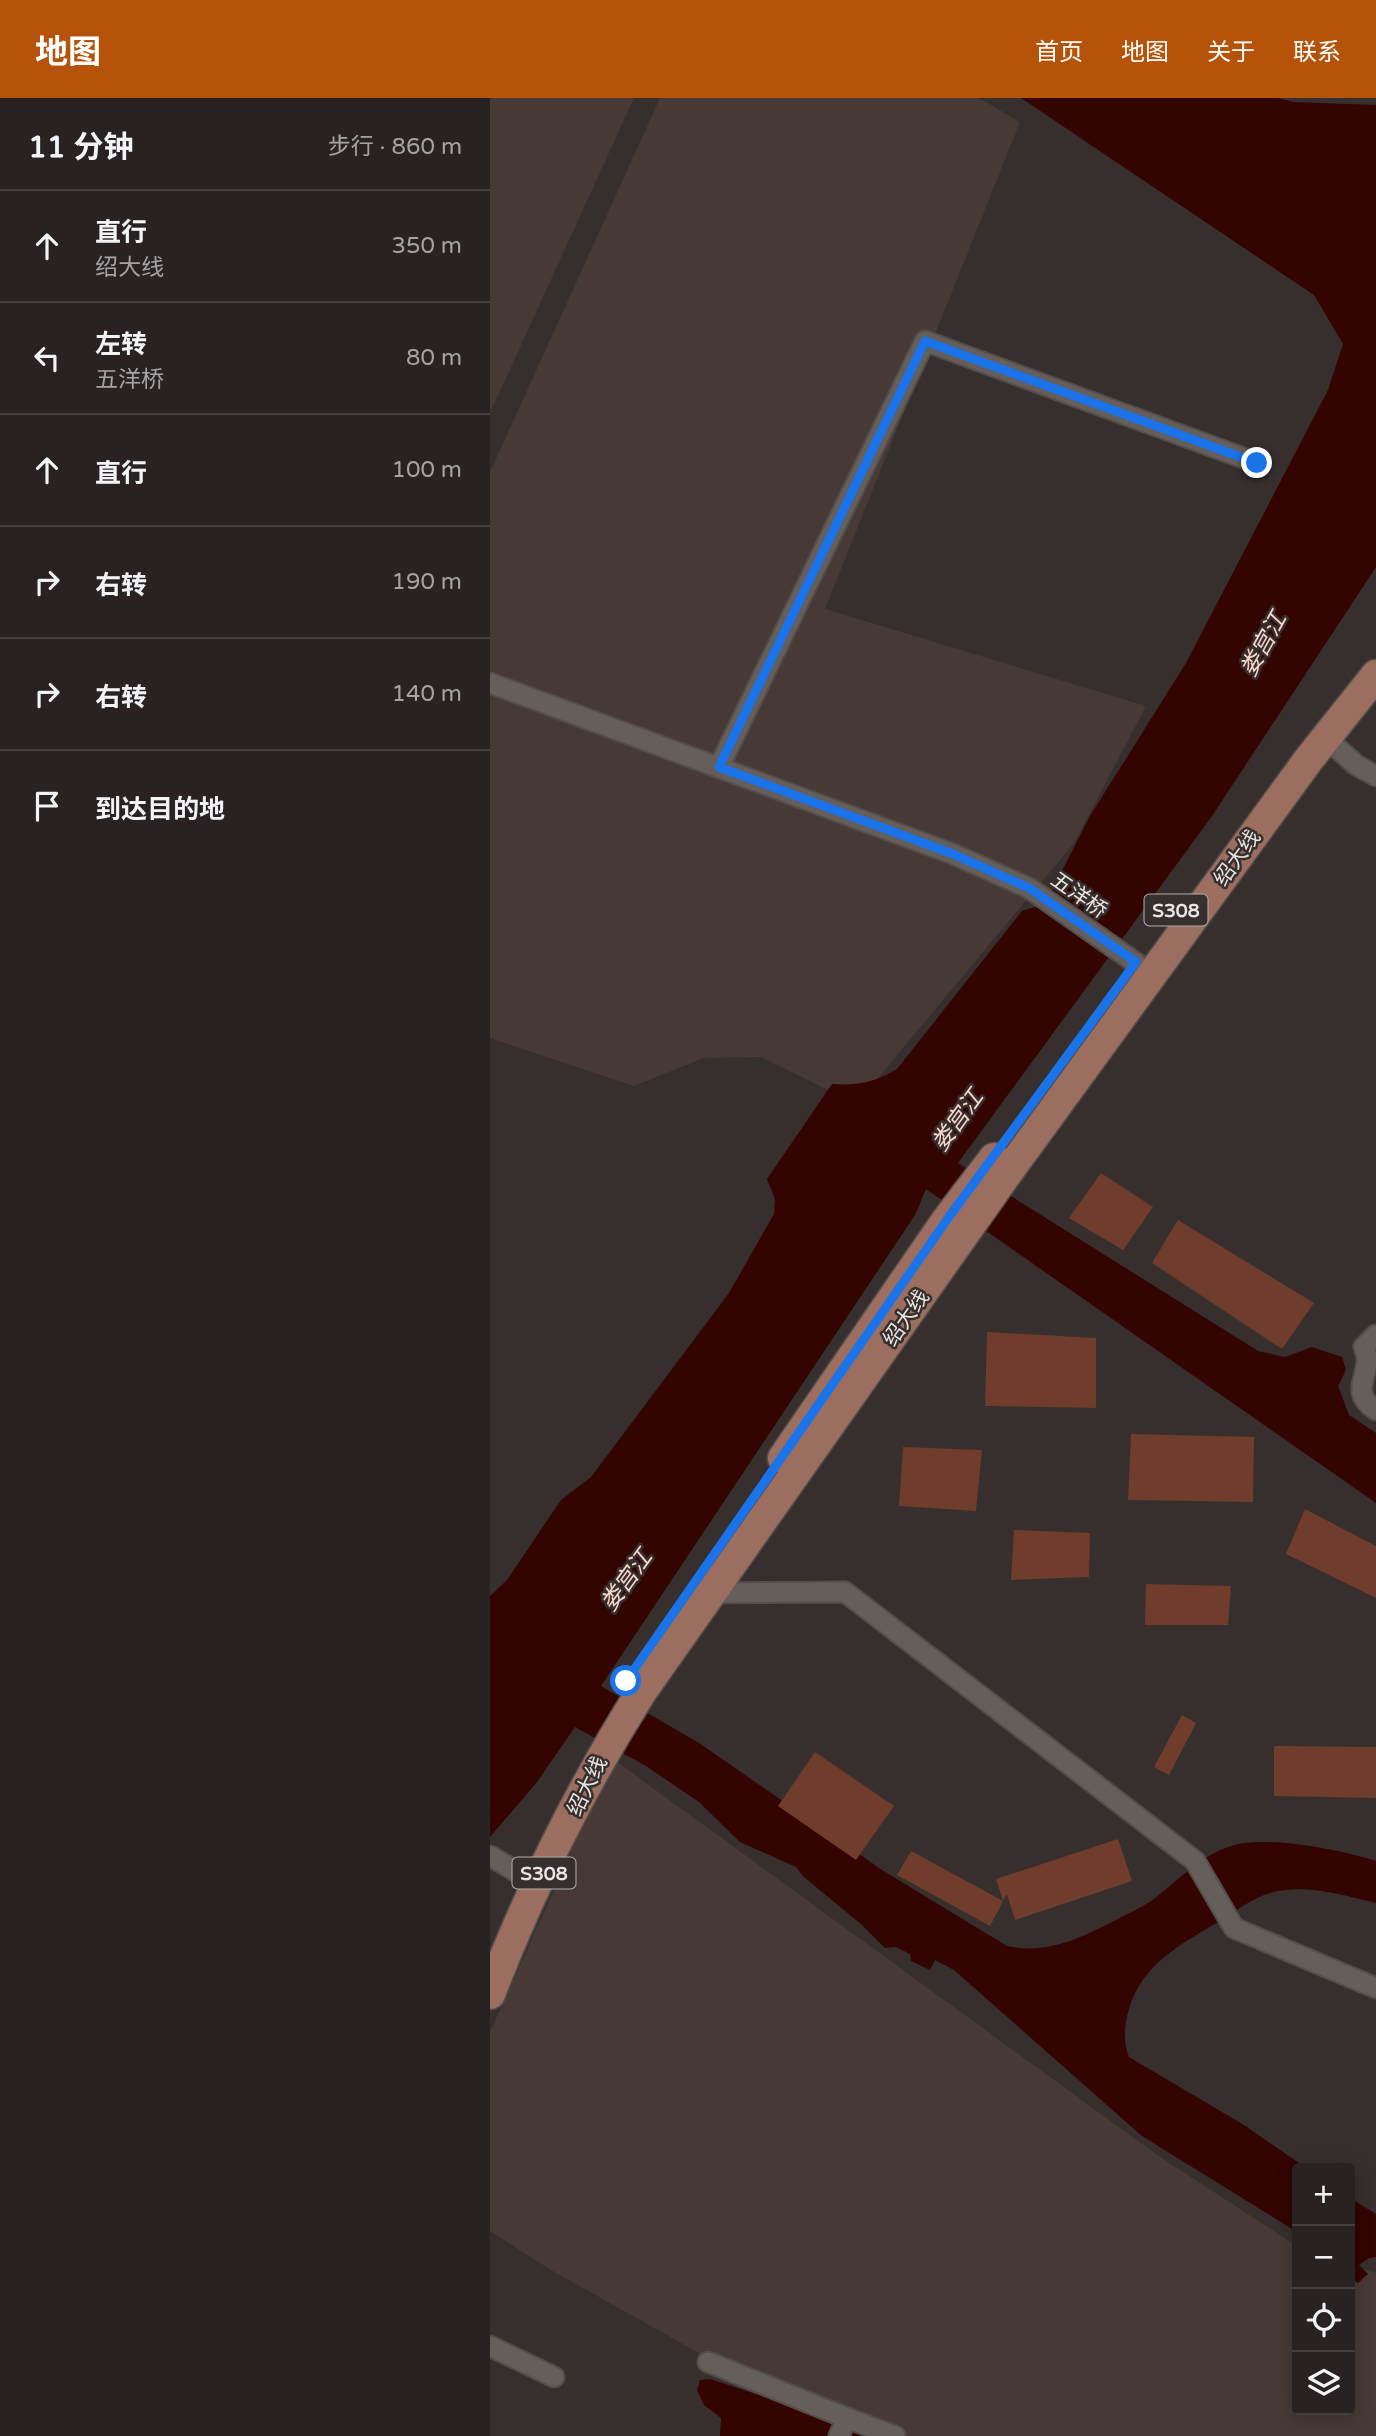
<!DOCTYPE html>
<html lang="zh">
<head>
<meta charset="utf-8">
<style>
	body { margin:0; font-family:"Varela Round","Noto Sans SC",sans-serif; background:#342f2f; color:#f1f3f6 }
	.controls { position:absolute; right:21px; bottom:21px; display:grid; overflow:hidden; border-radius:7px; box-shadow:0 4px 18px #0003 }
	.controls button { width:63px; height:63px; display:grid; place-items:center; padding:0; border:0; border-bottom:2px solid #444040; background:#282322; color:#f1f3f6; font:35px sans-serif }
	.stop { position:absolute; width:21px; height:21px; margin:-16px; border:5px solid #1a73e8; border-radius:50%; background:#fff }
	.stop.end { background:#1a73e8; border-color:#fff; box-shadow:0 2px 7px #0008 }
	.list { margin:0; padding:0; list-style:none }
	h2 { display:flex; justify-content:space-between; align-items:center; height:91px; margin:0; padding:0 28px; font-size:30px }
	h2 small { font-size:23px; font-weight:400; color:#a5a4a5 }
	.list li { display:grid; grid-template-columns:46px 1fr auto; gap:21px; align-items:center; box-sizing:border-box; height:112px; padding:0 28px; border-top:2px solid #444040 }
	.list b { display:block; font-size:26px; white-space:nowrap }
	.list p { margin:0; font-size:23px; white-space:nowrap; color:#a5a4a5 }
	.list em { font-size:23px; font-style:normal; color:#a5a4a5 }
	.icon { flex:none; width:38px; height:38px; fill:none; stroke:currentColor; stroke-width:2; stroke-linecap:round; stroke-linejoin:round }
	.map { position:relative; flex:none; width:886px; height:2338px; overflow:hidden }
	header { display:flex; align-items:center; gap:42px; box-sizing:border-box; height:98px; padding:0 35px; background:#b45309; color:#fff }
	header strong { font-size:33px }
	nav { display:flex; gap:38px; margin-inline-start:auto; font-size:24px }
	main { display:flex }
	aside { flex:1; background:#282322 }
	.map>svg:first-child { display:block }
	.built { fill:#473a36 }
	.water { fill:#330400 }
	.building { fill:#703c2b }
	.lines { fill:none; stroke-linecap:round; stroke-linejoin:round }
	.street-casing { stroke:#534d4b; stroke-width:23 }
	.primary-casing { stroke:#534d4b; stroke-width:33 }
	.street { stroke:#655e5b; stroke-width:19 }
	.primary { stroke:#9b6e5f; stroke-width:30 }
	.route { stroke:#1a73e8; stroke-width:9 }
	.labels { text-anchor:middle; stroke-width:5; stroke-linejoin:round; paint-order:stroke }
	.shield { fill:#362f2d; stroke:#b3aeac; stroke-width:2 }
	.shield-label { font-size:19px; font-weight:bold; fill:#e8e4e2 }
	.street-label { font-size:21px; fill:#e8e4e2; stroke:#362f2d }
	.water-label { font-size:23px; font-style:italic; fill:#fad6cb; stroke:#362f2d }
</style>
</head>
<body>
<header>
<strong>地图</strong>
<nav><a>首页</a><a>地图</a><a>关于</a><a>联系</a></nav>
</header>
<main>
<aside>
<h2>11 分钟<small>步行 · 860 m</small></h2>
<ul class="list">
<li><svg class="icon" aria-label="ahead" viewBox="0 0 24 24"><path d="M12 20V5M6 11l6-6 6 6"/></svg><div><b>直行</b><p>绍大线</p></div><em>350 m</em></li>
<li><svg class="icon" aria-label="left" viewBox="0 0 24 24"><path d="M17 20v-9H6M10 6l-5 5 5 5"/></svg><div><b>左转</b><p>五洋桥</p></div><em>80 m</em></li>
<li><svg class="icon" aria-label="ahead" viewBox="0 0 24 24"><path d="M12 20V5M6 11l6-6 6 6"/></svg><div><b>直行</b></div><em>100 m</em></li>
<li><svg class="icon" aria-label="right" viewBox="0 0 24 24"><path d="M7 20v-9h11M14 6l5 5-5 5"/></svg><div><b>右转</b></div><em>190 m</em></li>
<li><svg class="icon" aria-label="right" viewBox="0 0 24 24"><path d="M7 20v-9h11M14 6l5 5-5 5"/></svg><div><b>右转</b></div><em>140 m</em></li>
<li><svg class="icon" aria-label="arrive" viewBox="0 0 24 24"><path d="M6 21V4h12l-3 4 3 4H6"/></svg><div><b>到达目的地</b></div></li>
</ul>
</aside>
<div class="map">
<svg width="886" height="2338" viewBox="0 0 886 2338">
	<rect width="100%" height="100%" fill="#362f2d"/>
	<!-- built -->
	<g class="built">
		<polygon points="0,0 144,0 0,315"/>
		<polygon points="170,0 489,0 530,24 335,511 656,608 584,745 382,987 336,991 271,959 214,960 144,988 0,940 0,374"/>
		<polygon points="123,1661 670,2059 807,2148 807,2312 860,2312 860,2167 886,2175 886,2338 406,2338 225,2264 61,2172 0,2133 0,1934"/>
	</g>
	<!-- water -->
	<g class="water">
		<path d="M 531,0 L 788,0 L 803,4 L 886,7 L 886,469 L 722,718 L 468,1065 L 768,1253 L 795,1259 L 822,1249 L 852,1259 L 856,1272 L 848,1288 L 859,1317 L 886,1335 L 886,1405 L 436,1091 L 425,1117 L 111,1588 L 209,1645 L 392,1772 L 517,1848 C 559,1857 592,1839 628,1821 C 640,1814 654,1809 665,1800 C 691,1780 715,1753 749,1746 C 787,1739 850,1752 886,1763 L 886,1805 C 853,1797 813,1785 780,1795 C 761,1801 744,1814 728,1824 C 690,1847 652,1866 639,1911 C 634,1927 633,1944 639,1959 L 754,2027 L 816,2070 L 807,2070 L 807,2134 L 652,2038 L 464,1872 L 445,1862 L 440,1872 L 421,1863 L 420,1856 L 406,1849 L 395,1850 L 372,1827 L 314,1779 L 306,1769 L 250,1744 L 209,1704 L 156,1668 L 85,1629 L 47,1684 L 0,1739 L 0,1498 L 17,1482 L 71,1402 L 101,1379 L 239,1195 L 284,1116 L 285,1101 L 277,1081 L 342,986 C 367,988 386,984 407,971 L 532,813 L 555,806 L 600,718 L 696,565 L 838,292 L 853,246 L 824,197 Z"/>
		<polygon points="860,2100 886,2116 886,2159 879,2160 869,2167 878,2176 868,2185 860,2179"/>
		<polygon points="220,2281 393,2338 230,2338 231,2320 214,2307 207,2292 210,2282"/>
	</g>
	<!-- building -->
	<g class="building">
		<polygon points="611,1075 663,1109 633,1152 579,1120"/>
		<polygon points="688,1122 824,1205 792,1251 662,1165"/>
		<polygon points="497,1234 606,1240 606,1310 495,1308"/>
		<polygon points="641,1336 764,1339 763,1404 638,1402"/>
		<polygon points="413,1349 492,1352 486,1413 409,1408"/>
		<polygon points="815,1411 886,1448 886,1500 796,1456"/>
		<polygon points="524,1432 600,1435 599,1479 521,1482"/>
		<polygon points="656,1486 741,1488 738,1527 655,1527"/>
		<polygon points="692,1617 706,1625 679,1677 664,1669"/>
		<polygon points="784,1648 886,1649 886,1700 784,1698"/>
		<polygon points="325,1654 404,1708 366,1762 288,1708"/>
		<polygon points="628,1741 642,1783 525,1822 517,1796 513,1803 506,1781"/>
		<polygon points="421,1753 513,1803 500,1828 407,1777"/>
	</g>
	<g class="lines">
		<!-- street casing -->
		<g class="street-casing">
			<g id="street">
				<polyline points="0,585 463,756 539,790 646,865"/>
				<polyline points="835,639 866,667 886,678"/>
				<polyline points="229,669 435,243 767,365"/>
				<path d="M 886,1237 L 874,1249 C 886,1274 855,1292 886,1312"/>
				<polyline points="222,1495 355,1494 705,1763 744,1830 886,1890"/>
				<polyline points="0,1758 32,1777"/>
				<polyline points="0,2248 64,2279"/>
				<polyline points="218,2264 357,2320"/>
				<polyline points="349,2338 357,2320 405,2338"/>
			</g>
		</g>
		<!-- primary casing -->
		<g class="primary-casing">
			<g id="primary">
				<polyline points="293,1360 456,1123 504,1060"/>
				<path d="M 0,1896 C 40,1792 92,1688 152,1593 L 510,1085 L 819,661 L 886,577"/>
			</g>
		</g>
		<!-- street -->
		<use href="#street" class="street"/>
		<!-- primary -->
		<use href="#primary" class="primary"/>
	</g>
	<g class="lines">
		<!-- route -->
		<polyline class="route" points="136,1583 456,1123 646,864 539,790 463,756 229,669 435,243 767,365"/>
	</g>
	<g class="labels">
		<!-- shield labels -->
		<g class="shield">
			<rect x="654.5" y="796.5" width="63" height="31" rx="5"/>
			<rect x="22.5" y="1759.5" width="63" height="31" rx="5"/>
		</g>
		<g class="shield-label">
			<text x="686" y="819">S308</text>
			<text x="54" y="1782">S308</text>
		</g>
		<!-- street labels -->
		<g class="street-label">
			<text transform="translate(747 760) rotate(-54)" y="7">绍大线</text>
			<text transform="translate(589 797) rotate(35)" y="7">五洋桥</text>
			<text transform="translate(416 1220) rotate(-55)" y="7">绍大线</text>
			<text transform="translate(97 1688) rotate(-64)" y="7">绍大线</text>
		</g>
		<!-- water labels -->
		<g class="water-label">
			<text transform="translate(773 546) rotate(-61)" y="8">娄宫江</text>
			<text transform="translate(467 1022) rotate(-54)" y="8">娄宫江</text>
			<text transform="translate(136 1482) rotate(-54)" y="8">娄宫江</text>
		</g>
	</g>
</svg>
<div class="controls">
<button>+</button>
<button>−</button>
<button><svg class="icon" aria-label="locate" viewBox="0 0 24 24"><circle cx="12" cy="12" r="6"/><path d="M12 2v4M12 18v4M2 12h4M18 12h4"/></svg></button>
<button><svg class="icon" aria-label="layers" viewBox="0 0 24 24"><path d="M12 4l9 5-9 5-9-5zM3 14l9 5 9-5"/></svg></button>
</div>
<div class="stop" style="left:136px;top:1583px"></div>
<div class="stop end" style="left:767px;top:365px"></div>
</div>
</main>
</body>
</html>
